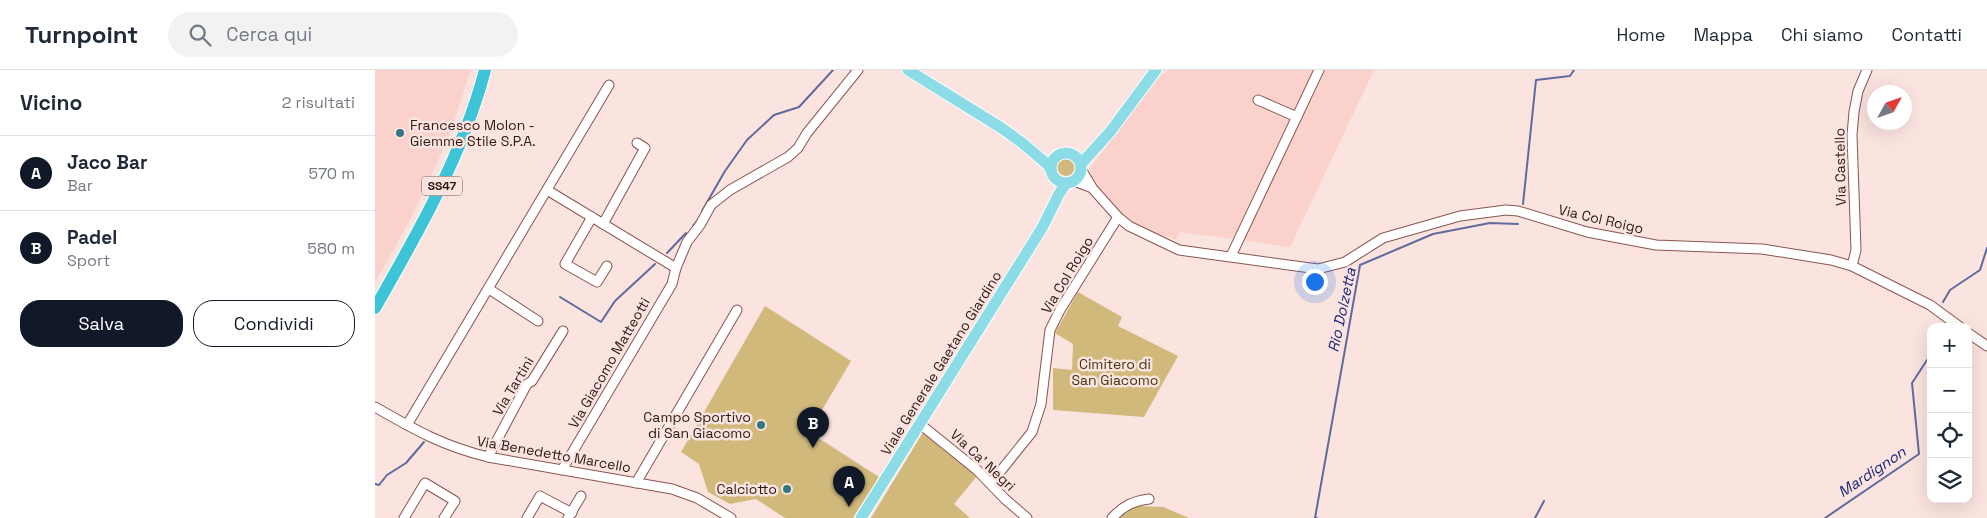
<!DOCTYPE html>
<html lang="it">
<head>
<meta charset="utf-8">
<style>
	body { margin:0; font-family:"Space Grotesk",sans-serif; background:#f2f2f3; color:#1f2937 }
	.controls { position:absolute; right:15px; bottom:15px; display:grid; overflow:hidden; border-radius:10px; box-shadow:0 5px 20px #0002 }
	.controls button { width:45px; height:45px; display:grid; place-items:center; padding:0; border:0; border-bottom:1px solid #e0e1e3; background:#fff; color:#1f2937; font:25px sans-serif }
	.compass { position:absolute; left:1492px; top:15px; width:45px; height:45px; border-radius:50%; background:#fff; box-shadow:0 5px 20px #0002; rotate:50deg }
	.you { position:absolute; left:939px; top:211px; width:18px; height:18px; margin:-12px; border:4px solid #fff; border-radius:50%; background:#1a73e8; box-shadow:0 0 0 8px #1a73e833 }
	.badge { display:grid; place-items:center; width:32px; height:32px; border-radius:50%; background:#111827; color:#fff; font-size:16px; font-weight:700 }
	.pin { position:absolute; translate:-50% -41px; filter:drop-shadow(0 1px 2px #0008) }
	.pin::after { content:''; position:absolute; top:26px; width:18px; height:15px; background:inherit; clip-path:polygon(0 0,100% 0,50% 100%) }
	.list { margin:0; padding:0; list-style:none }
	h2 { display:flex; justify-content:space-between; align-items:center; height:65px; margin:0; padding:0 20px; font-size:21px }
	h2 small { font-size:16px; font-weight:400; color:#747a83 }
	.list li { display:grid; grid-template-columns:32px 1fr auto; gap:15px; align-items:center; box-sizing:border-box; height:75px; padding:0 20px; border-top:1px solid #e0e1e3 }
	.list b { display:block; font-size:19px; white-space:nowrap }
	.list p { margin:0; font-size:16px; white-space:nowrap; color:#747a83 }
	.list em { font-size:16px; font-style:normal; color:#747a83 }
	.actions { display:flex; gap:10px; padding:15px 20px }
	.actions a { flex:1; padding:11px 0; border:1px solid #111827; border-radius:20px; text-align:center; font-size:18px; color:#111827 }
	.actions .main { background:#111827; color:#fff }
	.icon { flex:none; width:28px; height:28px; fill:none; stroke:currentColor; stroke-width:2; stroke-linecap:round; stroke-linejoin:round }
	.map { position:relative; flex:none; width:1612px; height:448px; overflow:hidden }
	header { display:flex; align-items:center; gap:30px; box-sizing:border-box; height:70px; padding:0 25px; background:#fff; border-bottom:1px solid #e0e1e3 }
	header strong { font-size:24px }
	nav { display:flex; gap:28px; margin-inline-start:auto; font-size:18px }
	.search { width:350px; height:45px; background:#f2f2f3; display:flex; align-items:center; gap:12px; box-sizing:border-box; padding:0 18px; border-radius:28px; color:#747a83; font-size:19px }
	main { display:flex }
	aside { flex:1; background:#fff }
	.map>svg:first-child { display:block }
	.built { fill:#fad1cb }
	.green { fill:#d1b97c }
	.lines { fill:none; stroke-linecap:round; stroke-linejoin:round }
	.stream { stroke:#5f6b9d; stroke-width:2 }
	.minor-casing { stroke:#88564f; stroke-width:11 }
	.major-casing { stroke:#fff; stroke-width:13 }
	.highway-casing { stroke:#fff; stroke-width:14 }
	.minor { stroke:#fff; stroke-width:9 }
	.major { stroke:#8bdce7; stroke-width:11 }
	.highway { stroke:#3ec4d7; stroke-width:12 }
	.poi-dot { fill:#307782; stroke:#fbe3df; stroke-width:2 }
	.labels { text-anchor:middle; stroke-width:5; stroke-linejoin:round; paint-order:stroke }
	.shield { fill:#fbe3df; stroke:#6c5652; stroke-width:1 }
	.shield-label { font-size:12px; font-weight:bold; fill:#2e1916 }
	.poi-label { font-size:14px; fill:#2e1916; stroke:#fbe3df; text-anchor:end }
	.street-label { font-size:14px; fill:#2e1916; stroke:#fbe3df }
	.park-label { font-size:14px; fill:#43350f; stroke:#fbe3df }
	.water-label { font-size:15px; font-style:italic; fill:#16257a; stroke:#fbe3df }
</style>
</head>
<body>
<header>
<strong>Turnpoint</strong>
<div class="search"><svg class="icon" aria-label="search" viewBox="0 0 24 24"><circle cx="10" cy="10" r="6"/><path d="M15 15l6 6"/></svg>Cerca qui</div>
<nav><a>Home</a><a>Mappa</a><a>Chi siamo</a><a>Contatti</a></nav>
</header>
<main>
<aside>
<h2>Vicino<small>2 risultati</small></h2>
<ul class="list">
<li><span class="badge">A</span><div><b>Jaco Bar</b><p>Bar</p></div><em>570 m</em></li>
<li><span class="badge">B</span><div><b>Padel</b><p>Sport</p></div><em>580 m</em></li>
</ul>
<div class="actions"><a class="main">Salva</a><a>Condividi</a></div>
</aside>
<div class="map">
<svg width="1612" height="448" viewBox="0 0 1612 448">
	<rect width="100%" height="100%" fill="#fbe3df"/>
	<!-- built -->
	<g class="built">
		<polygon points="0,0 96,0 76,61 58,102 37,146 0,213"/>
		<polygon points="793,0 999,0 915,177 805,162 801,170 790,165 783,167 753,150 714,107 716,105 715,100 716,97 787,3 790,4"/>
	</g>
	<!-- green -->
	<g class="green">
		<circle cx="691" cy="97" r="9"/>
		<polygon points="703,222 747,247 743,256 803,286 769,347 678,340 678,298 697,300 698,274 680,263"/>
		<polygon points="390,236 476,291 434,362 504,407 478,448 410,448 381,429 355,434 333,422 324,394 306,382"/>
		<polygon points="550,362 587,391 602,406 579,434 595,448 496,448 547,364"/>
		<polygon points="762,436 788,437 814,448 744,448"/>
	</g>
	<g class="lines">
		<!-- stream -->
		<g class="stream">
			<polyline points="1148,134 1161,10 1195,6 1199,0"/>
			<polyline points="327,141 350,101 372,70 399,45 424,37 458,0"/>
			<polyline points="318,156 323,150"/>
			<polyline points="292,183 311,163"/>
			<polyline points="185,227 226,252 240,231 280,194"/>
			<polyline points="1568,232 1575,220 1605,200 1612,178"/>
			<polyline points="0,414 4,415 12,405 31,393 49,372"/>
			<polyline points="942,448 940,448 985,195 1058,164 1115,153 1143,154"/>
			<polyline points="1160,448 1169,431"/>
			<polyline points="1450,448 1544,384 1537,313 1556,284"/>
		</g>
		<!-- minor casing -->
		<g class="minor-casing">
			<g id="minor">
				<polyline points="883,30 922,47"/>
				<polyline points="706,99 718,119 743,147 754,156 804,180 943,199 970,192 1008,168 1085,146 1131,140 1143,141 1212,162 1281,175 1387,179 1456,190 1477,196 1555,235 1585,257"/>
				<polyline points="699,111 715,117"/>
				<polyline points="172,120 301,198"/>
				<polyline points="217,147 190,194 222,212 232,196"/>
				<polyline points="228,154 270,78 262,73"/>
				<polyline points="856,186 944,0"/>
				<polyline points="1477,196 1481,180 1477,65 1479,42 1483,21 1492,0"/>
				<polyline points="114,219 163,251"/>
				<polyline points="1593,263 1612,276"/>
				<path d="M 0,337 C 40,360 68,376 113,387 L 297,419 L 322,428 L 356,448"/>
				<polyline points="545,354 602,400 630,429 652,448"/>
				<polyline points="32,355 234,15"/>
				<polyline points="113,387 152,314 157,311 188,261"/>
				<polyline points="187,400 297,214 301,198 312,172 325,155 336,135 355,120 413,87 423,78 432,63 483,0"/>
				<polyline points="261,413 362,240"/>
				<polyline points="616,413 657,362 666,334 675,260 685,240 743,147"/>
				<polyline points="29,448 50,413 80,431 69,448"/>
				<polyline points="152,448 165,426 197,443"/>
				<polyline points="193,448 206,426"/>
				<path d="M 737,448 C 748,436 758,431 774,429"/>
			</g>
		</g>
		<!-- major casing -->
		<g class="major-casing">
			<g id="major">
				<polyline points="533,0 625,57 646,72 672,94 676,100"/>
				<circle cx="691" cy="98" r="15"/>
				<polyline points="706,94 735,62 781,0"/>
				<polyline points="486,448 667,158 684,124 691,113"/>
			</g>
		</g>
		<!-- highway casing -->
		<g class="highway-casing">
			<path id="highway" d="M 0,238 C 43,163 88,84 110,0"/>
		</g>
		<!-- minor -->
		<use href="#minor" class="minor"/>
		<!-- major -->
		<use href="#major" class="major"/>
		<!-- highway -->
		<use href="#highway" class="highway"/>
	</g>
	<!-- markers -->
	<g class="poi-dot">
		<circle cx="25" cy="63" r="5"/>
		<circle cx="386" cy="355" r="5"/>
		<circle cx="412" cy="419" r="5"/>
	</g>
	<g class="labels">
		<!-- shield labels -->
		<rect class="shield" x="47" y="106.5" width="40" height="19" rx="4"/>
		<g class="shield-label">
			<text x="67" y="120">SS47</text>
		</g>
		<!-- poi labels -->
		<g class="poi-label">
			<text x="35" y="60" text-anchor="start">Francesco Molon -<tspan x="35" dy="16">Giemme Stile S.P.A.</tspan></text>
			<text x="376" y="352">Campo Sportivo<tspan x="376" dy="16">di San Giacomo</tspan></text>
			<text x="402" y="424">Calciotto</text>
		</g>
		<!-- street labels -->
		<g class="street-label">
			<text transform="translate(1465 97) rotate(-91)" y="5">Via Castello</text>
			<text transform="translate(1226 149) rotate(13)" y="5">Via Col Roigo</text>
			<text transform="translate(692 205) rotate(-59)" y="5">Via Col Roigo</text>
			<text transform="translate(234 293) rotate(-60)" y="5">Via Giacomo Matteotti</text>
			<text transform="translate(566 293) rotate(-58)" y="5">Viale Generale Gaetano Giardino</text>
			<text transform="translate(138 316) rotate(-59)" y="5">Via Tartini</text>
			<text transform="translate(179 384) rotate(10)" y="5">Via Benedetto Marcello</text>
			<text transform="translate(608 390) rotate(43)" y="5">Via Ca' Negri</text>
		</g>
		<!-- park labels -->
		<g class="park-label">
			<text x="740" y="299">Cimitero di<tspan x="740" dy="16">San Giacomo</tspan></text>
		</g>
		<!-- water labels -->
		<g class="water-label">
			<text transform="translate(967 240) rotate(-78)" y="5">Rio Dolzetta</text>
			<text transform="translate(1497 402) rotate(-34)" y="5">Mardignon</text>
		</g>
	</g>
</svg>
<div class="controls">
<button>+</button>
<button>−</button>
<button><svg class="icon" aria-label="locate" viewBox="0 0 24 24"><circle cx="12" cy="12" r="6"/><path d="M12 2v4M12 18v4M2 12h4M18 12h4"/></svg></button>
<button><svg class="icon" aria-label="layers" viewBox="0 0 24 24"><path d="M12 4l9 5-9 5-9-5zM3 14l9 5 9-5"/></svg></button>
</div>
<svg class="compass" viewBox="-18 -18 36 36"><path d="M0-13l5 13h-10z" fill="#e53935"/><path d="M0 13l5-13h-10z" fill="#747a83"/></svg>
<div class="you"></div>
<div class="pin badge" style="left:474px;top:437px">A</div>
<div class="pin badge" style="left:438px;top:378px">B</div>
</div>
</main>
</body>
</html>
